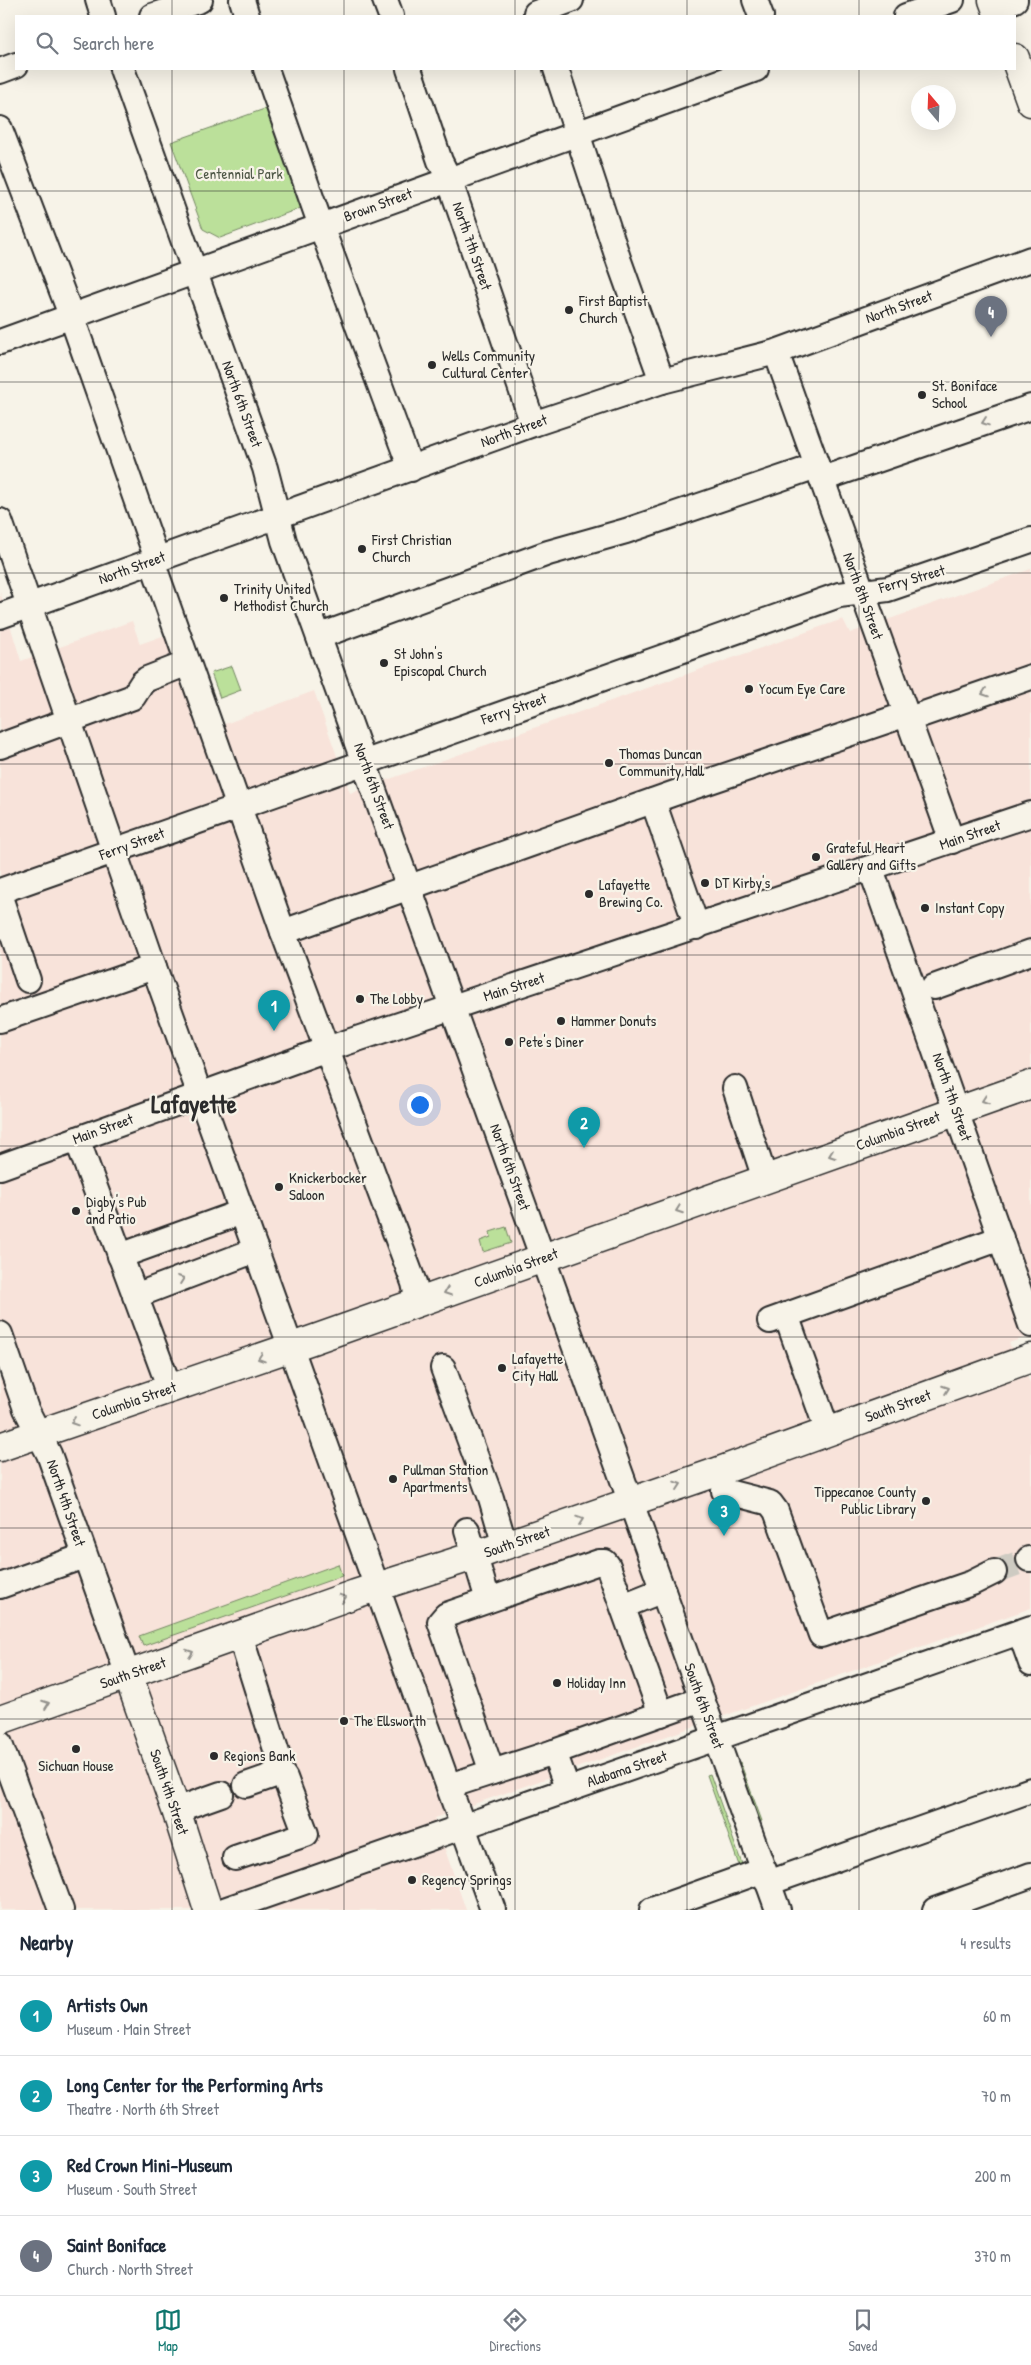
<!DOCTYPE html>
<html lang="en">
<head>
<meta charset="utf-8">
<style>
	body { margin:0; font-family:"Patrick Hand",sans-serif; background:#f6f6f7; color:#1f2937 }
	.compass { position:absolute; left:911px; top:85px; width:45px; height:45px; border-radius:50%; background:#fff; box-shadow:0 5px 20px #0002; rotate:341deg }
	.you { position:absolute; left:419px; top:1104px; width:18px; height:18px; margin:-12px; border:4px solid #fff; border-radius:50%; background:#1a73e8; box-shadow:0 0 0 8px #1a73e833 }
	.badge { display:grid; place-items:center; width:32px; height:32px; border-radius:50%; background:#0f766e; color:#fff; font-size:16px; font-weight:700 }
	.pin { position:absolute; translate:-50% -41px; filter:drop-shadow(0 1px 2px #0008) }
	.pin::after { content:''; position:absolute; top:26px; width:18px; height:15px; background:inherit; clip-path:polygon(0 0,100% 0,50% 100%) }
	.list { margin:0; padding:0; list-style:none }
	h2 { display:flex; justify-content:space-between; align-items:center; height:65px; margin:0; padding:0 20px; font-size:21px }
	h2 small { font-size:16px; font-weight:400; color:#747a83 }
	.list li { display:grid; grid-template-columns:32px 1fr auto; gap:15px; align-items:center; box-sizing:border-box; height:80px; padding:0 20px; border-top:1px solid #e0e1e3 }
	.list b { display:block; font-size:19px; white-space:nowrap }
	.list p { margin:0; font-size:16px; white-space:nowrap; color:#747a83 }
	.list em { font-size:16px; font-style:normal; color:#747a83 }
	.icon { flex:none; width:28px; height:28px; fill:none; stroke:currentColor; stroke-width:2; stroke-linecap:round; stroke-linejoin:round }
	.map { position:relative; flex:none; width:1031px; height:1910px; overflow:hidden }
	.search { position:absolute; background:#fff; box-shadow:0 5px 20px #0002; left:15px; right:15px; top:15px; height:55px; display:flex; align-items:center; gap:12px; box-sizing:border-box; padding:0 18px; border-radius:0px; color:#747a83; font-size:19px }
	.sheet { height:385px; background:#fff }
	nav { display:flex; justify-content:space-around; align-items:center; box-sizing:border-box; height:70px; border-top:1px solid #e0e1e3; background:#fff; font-size:14px; color:#747a83 }
	nav a { display:grid; justify-items:center; gap:2px }
	nav .on { color:#0f766e }
	.map>svg:first-child { display:block }
	.built { fill:#f8e3da }
	.green { fill:#bbe09a; stroke:#738662 }
	.lines { fill:none; stroke-linecap:round; stroke-linejoin:round }
	.minor-tunnel { stroke:#cecbc2; stroke-width:24; stroke-dasharray:24 12; stroke-linecap:butt }
	.minor-casing { stroke:#2b2b2b; stroke-width:28 }
	.major-casing { stroke:#2b2b2b; stroke-width:31 }
	.minor { stroke:#f7f3e8; stroke-width:24 }
	.major { stroke:#f7f3e8; stroke-width:28 }
	.oneway { stroke:#918f8a }
	.grid { fill:none; stroke:#2b2b2b; stroke-width:1; stroke-opacity:0.55 }
	.poi-dot { fill:#2b2b2b; stroke:#f7f3e8; stroke-width:2 }
	.labels { text-anchor:middle; stroke-width:4.5; stroke-linejoin:round; paint-order:stroke }
	.park-label { font-size:15px; fill:#4f5847; stroke:#f7f3e8 }
	.street-label { font-size:15px; fill:#2b2b2b; stroke:#f7f3e8 }
	.poi-label { font-size:15px; fill:#2b2b2b; stroke:#f7f3e8; text-anchor:start }
	.town-label { font-size:25px; font-weight:bold; fill:#2b2b2b; stroke:#f7f3e8 }
</style>
</head>
<body>
<div class="map">
<svg width="1031" height="1910" viewBox="0 0 1031 1910">
	<rect width="100%" height="100%" fill="#f7f3e8"/>
	<filter id="ink" filterUnits="userSpaceOnUse"><feTurbulence type="fractalNoise" baseFrequency=".02" numOctaves="2"/><feDisplacementMap in="SourceGraphic" scale="10" xChannelSelector="R" yChannelSelector="G"/><feConvolveMatrix kernelMatrix="1 2 1 2 8 2 1 2 1" color-interpolation-filters="sRGB"/></filter>
	<g filter="url(#ink)">
		<!-- built -->
		<polygon class="built" points="1031,569 1031,1335 1009,1343 1031,1384 1031,1608 434,1818 466,1910 0,1910 0,592 21,661 132,621 140,644 171,633 206,731 314,691 350,793 843,619 850,633"/>
		<!-- green -->
		<g class="green">
			<polygon points="273,106 306,206 220,238 203,229 171,142"/>
			<polygon points="232,666 241,690 220,698 211,673"/>
			<polygon points="506,1227 511,1243 483,1252 480,1241 491,1237 490,1232"/>
			<polygon points="338,1564 342,1576 143,1646 139,1636"/>
			<polygon points="740,1762 762,1821 757,1823 735,1764"/>
			<polygon points="710,1774 743,1867 741,1871 707,1775"/>
		</g>
		<g class="lines">
			<!-- minor-tunnel -->
			<polyline class="minor-tunnel" points="994,1572 1029,1559"/>
			<!-- minor casing -->
			<g class="minor-casing">
				<g id="minor">
					<polyline points="98,0 103,16"/>
					<polyline points="242,0 247,16"/>
					<polyline points="385,0 391,16"/>
					<polyline points="755,0 761,16"/>
					<polyline points="996,7 1015,0"/>
					<polyline points="536,13 571,0"/>
					<polyline points="152,16 200,0"/>
					<polyline points="906,16 952,0"/>
					<polyline points="122,69 265,468 284,541 778,1910"/>
					<polyline points="266,69 321,226 411,469"/>
					<polyline points="409,69 440,161 449,179 533,424"/>
					<polyline points="556,69 619,261 662,381"/>
					<polyline points="0,71 16,65"/>
					<polyline points="0,129 71,315 157,559"/>
					<polyline points="0,342 756,69"/>
					<polyline points="776,352 952,841"/>
					<polyline points="822,479 1031,407"/>
					<polyline points="0,521 154,967 493,1910"/>
					<polyline points="152,561 283,932 414,1283 418,1302"/>
					<polyline points="0,616 533,424 662,381 776,352 1031,259"/>
					<polyline points="320,636 548,553 626,531 817,466"/>
					<polyline points="909,719 1031,677"/>
					<polyline points="0,746 133,697 142,683 147,679 188,663"/>
					<polyline points="653,801 697,927"/>
					<polyline points="871,869 1031,1325"/>
					<polyline points="0,891 839,595 888,589 1031,540"/>
					<polyline points="0,897 28,980"/>
					<polyline points="283,932 672,794 907,714"/>
					<polyline points="934,987 1031,952"/>
					<polyline points="0,1020 154,967"/>
					<polyline points="735,1088 765,1179"/>
					<polyline points="77,1139 170,1389"/>
					<polyline points="0,1167 327,1049 1031,814"/>
					<polyline points="120,1256 242,1212"/>
					<polyline points="135,1296 256,1250"/>
					<polyline points="786,1315 828,1432"/>
					<polyline points="770,1321 1001,1238"/>
					<polyline points="0,1334 26,1409 49,1454 128,1675"/>
					<polyline points="443,1368 491,1498 505,1546"/>
					<polyline points="724,1491 770,1503 776,1511 821,1635 972,1583 994,1572"/>
					<polyline points="467,1530 488,1600"/>
					<polyline points="1029,1559 1031,1559"/>
					<polyline points="0,1586 84,1556"/>
					<polyline points="623,1606 663,1590"/>
					<polyline points="1020,1632 1031,1663"/>
					<polyline points="240,1635 278,1756 278,1768 272,1776 246,1785"/>
					<polyline points="0,1744 61,1910"/>
					<polyline points="492,1772 440,1622 446,1615 599,1562 605,1562 608,1566 661,1714"/>
					<polyline points="449,1786 554,1752"/>
					<polyline points="568,1790 554,1752 702,1699"/>
					<polyline points="176,1810 221,1794"/>
					<polyline points="235,1858 306,1834 285,1778 278,1768"/>
					<polyline points="768,1883 1031,1790"/>
					<polyline points="224,1910 1031,1628"/>
					<polyline points="652,1910 764,1870"/>
					<polyline points="935,1910 1031,1875"/>
				</g>
			</g>
			<!-- major casing -->
			<g class="major-casing">
				<g id="major">
					<polyline points="993,0 999,16"/>
					<polyline points="1015,58 1031,102"/>
					<polyline points="0,1447 312,1340 1031,1085"/>
					<polyline points="128,1675 176,1810 208,1910"/>
					<polyline points="0,1720 355,1594 474,1556 717,1472 1031,1358"/>
				</g>
			</g>
			<!-- minor -->
			<use href="#minor" class="minor"/>
			<!-- major -->
			<use href="#major" class="major"/>
		</g>
		<!-- one-way arrows -->
		<defs><path id="oneway-chevron" d="M-2-3.5L2.5 0L-2 3.5" fill="none" stroke-width="1.6" stroke-linecap="round" stroke-linejoin="round" transform="scale(1.25)"/></defs>
		<g class="oneway">
			<use href="#oneway-chevron" transform="translate(985 422) rotate(161)"/>
			<use href="#oneway-chevron" transform="translate(985 693) rotate(161)"/>
			<use href="#oneway-chevron" transform="translate(985 1100) rotate(161)"/>
			<use href="#oneway-chevron" transform="translate(832 1155) rotate(160)"/>
			<use href="#oneway-chevron" transform="translate(679 1210) rotate(160)"/>
			<use href="#oneway-chevron" transform="translate(181 1279) rotate(-20)"/>
			<use href="#oneway-chevron" transform="translate(447 1292) rotate(160)"/>
			<use href="#oneway-chevron" transform="translate(261 1358) rotate(161)"/>
			<use href="#oneway-chevron" transform="translate(946 1389) rotate(-20)"/>
			<use href="#oneway-chevron" transform="translate(74 1422) rotate(161)"/>
			<use href="#oneway-chevron" transform="translate(678 1485) rotate(-19)"/>
			<use href="#oneway-chevron" transform="translate(580 1520) rotate(-19)"/>
			<use href="#oneway-chevron" transform="translate(343 1598) rotate(-19)"/>
			<use href="#oneway-chevron" transform="translate(190 1653) rotate(-20)"/>
			<use href="#oneway-chevron" transform="translate(46 1704) rotate(-20)"/>
		</g>
	</g>
	<!-- grid -->
	<path class="grid" d="M 172,0 L 172,16M 344,0 L 344,16M 515,0 L 515,16M 687,0 L 687,16M 859,0 L 859,16M 172,69 L 172,1910M 344,69 L 344,1910M 515,69 L 515,1910M 687,69 L 687,1910M 859,69 L 859,1910M 0,191 L 1031,191M 0,382 L 1031,382M 0,573 L 1031,573M 0,764 L 1031,764M 0,955 L 1031,955M 0,1146 L 1031,1146M 0,1337 L 1031,1337M 0,1528 L 1031,1528M 0,1719 L 1031,1719"/>
	<!-- markers -->
	<g class="poi-dot">
		<circle cx="569" cy="310" r="5"/>
		<circle cx="432" cy="365" r="5"/>
		<circle cx="922" cy="395" r="5"/>
		<circle cx="362" cy="549" r="5"/>
		<circle cx="224" cy="598" r="5"/>
		<circle cx="384" cy="663" r="5"/>
		<circle cx="749" cy="689" r="5"/>
		<circle cx="609" cy="763" r="5"/>
		<circle cx="816" cy="857" r="5"/>
		<circle cx="705" cy="883" r="5"/>
		<circle cx="589" cy="894" r="5"/>
		<circle cx="925" cy="908" r="5"/>
		<circle cx="360" cy="999" r="5"/>
		<circle cx="561" cy="1021" r="5"/>
		<circle cx="509" cy="1042" r="5"/>
		<circle cx="279" cy="1187" r="5"/>
		<circle cx="76" cy="1211" r="5"/>
		<circle cx="502" cy="1368" r="5"/>
		<circle cx="393" cy="1479" r="5"/>
		<circle cx="926" cy="1501" r="5"/>
		<circle cx="557" cy="1683" r="5"/>
		<circle cx="344" cy="1721" r="5"/>
		<circle cx="76" cy="1749" r="5"/>
		<circle cx="214" cy="1756" r="5"/>
		<circle cx="412" cy="1880" r="5"/>
	</g>
	<g class="labels">
		<!-- park labels -->
		<g class="park-label">
			<text x="239" y="179">Centennial Park</text>
		</g>
		<!-- street labels -->
		<g class="street-label">
			<text transform="translate(378 205) rotate(-20)" y="5">Brown Street</text>
			<text transform="translate(472 246) rotate(71)" y="5">North 7th Street</text>
			<text transform="translate(899 307) rotate(-20)" y="5">North Street</text>
			<text transform="translate(242 404) rotate(70)" y="5">North 6th Street</text>
			<text transform="translate(514 431) rotate(-20)" y="5">North Street</text>
			<text transform="translate(132 568) rotate(-20)" y="5">North Street</text>
			<text transform="translate(912 579) rotate(-16)" y="5">Ferry Street</text>
			<text transform="translate(863 596) rotate(70)" y="5">North 8th Street</text>
			<text transform="translate(514 709) rotate(-19)" y="5">Ferry Street</text>
			<text transform="translate(374 786) rotate(70)" y="5">North 6th Street</text>
			<text transform="translate(970 835) rotate(-19)" y="5">Main Street</text>
			<text transform="translate(132 844) rotate(-20)" y="5">Ferry Street</text>
			<text transform="translate(514 987) rotate(-18)" y="5">Main Street</text>
			<text transform="translate(952 1097) rotate(71)" y="5">North 7th Street</text>
			<text transform="translate(103 1129) rotate(-20)" y="5">Main Street</text>
			<text transform="translate(898 1131) rotate(-20)" y="5">Columbia Street</text>
			<text transform="translate(510 1167) rotate(70)" y="5">North 6th Street</text>
			<text transform="translate(516 1268) rotate(-20)" y="5">Columbia Street</text>
			<text transform="translate(134 1401) rotate(-19)" y="5">Columbia Street</text>
			<text transform="translate(898 1406) rotate(-20)" y="5">South Street</text>
			<text transform="translate(66 1503) rotate(71)" y="5">North 4th Street</text>
			<text transform="translate(517 1542) rotate(-19)" y="5">South Street</text>
			<text transform="translate(133 1673) rotate(-19)" y="5">South Street</text>
			<text transform="translate(704 1706) rotate(70)" y="5">South 6th Street</text>
			<text transform="translate(627 1769) rotate(-19)" y="5">Alabama Street</text>
			<text transform="translate(169 1792) rotate(71)" y="5">South 4th Street</text>
		</g>
		<!-- poi labels -->
		<g class="poi-label">
			<text x="579" y="306">First Baptist<tspan x="579" dy="17">Church</tspan></text>
			<text x="442" y="361">Wells Community<tspan x="442" dy="17">Cultural Center</tspan></text>
			<text x="932" y="391">St. Boniface<tspan x="932" dy="17">School</tspan></text>
			<text x="372" y="545">First Christian<tspan x="372" dy="17">Church</tspan></text>
			<text x="234" y="594">Trinity United<tspan x="234" dy="17">Methodist Church</tspan></text>
			<text x="394" y="659">St John's<tspan x="394" dy="17">Episcopal Church</tspan></text>
			<text x="759" y="694">Yocum Eye Care</text>
			<text x="619" y="759">Thomas Duncan<tspan x="619" dy="17">Community Hall</tspan></text>
			<text x="826" y="853">Grateful Heart<tspan x="826" dy="17">Gallery and Gifts</tspan></text>
			<text x="715" y="888">DT Kirby's</text>
			<text x="599" y="890">Lafayette<tspan x="599" dy="17">Brewing Co.</tspan></text>
			<text x="935" y="913">Instant Copy</text>
			<text x="370" y="1004">The Lobby</text>
			<text x="571" y="1026">Hammer Donuts</text>
			<text x="519" y="1047">Pete's Diner</text>
			<text x="289" y="1183">Knickerbocker<tspan x="289" dy="17">Saloon</tspan></text>
			<text x="86" y="1207">Digby's Pub<tspan x="86" dy="17">and Patio</tspan></text>
			<text x="512" y="1364">Lafayette<tspan x="512" dy="17">City Hall</tspan></text>
			<text x="403" y="1475">Pullman Station<tspan x="403" dy="17">Apartments</tspan></text>
			<text x="916" y="1497" text-anchor="end">Tippecanoe County<tspan x="916" dy="17">Public Library</tspan></text>
			<text x="567" y="1688">Holiday Inn</text>
			<text x="354" y="1726">The Ellsworth</text>
			<text x="224" y="1761">Regions Bank</text>
			<text x="76" y="1771" text-anchor="middle">Sichuan House</text>
			<text x="422" y="1885">Regency Springs</text>
		</g>
		<!-- town labels -->
		<g class="town-label">
			<text x="194" y="1113">Lafayette</text>
		</g>
	</g>
</svg>
<svg class="compass" viewBox="-18 -18 36 36"><path d="M0-13l5 13h-10z" fill="#e53935"/><path d="M0 13l5-13h-10z" fill="#747a83"/></svg>
<div class="you"></div>
<div class="pin badge" style="left:274px;top:1031px;background:#0f9aa8">1</div>
<div class="pin badge" style="left:584px;top:1148px;background:#0f9aa8">2</div>
<div class="pin badge" style="left:724px;top:1536px;background:#0f9aa8">3</div>
<div class="pin badge" style="left:991px;top:337px;background:#6b7280">4</div>
<div class="search"><svg class="icon" aria-label="search" viewBox="0 0 24 24"><circle cx="10" cy="10" r="6"/><path d="M15 15l6 6"/></svg>Search here</div>
</div>
<section class="sheet">
<h2>Nearby<small>4 results</small></h2>
<ul class="list">
<li><span class="badge" style="background:#0f9aa8">1</span><div><b>Artists Own</b><p>Museum · Main Street</p></div><em>60 m</em></li>
<li><span class="badge" style="background:#0f9aa8">2</span><div><b>Long Center for the Performing Arts</b><p>Theatre · North 6th Street</p></div><em>70 m</em></li>
<li><span class="badge" style="background:#0f9aa8">3</span><div><b>Red Crown Mini-Museum</b><p>Museum · South Street</p></div><em>200 m</em></li>
<li><span class="badge" style="background:#6b7280">4</span><div><b>Saint Boniface</b><p>Church · North Street</p></div><em>370 m</em></li>
</ul>
</section>
<nav>
<a class="on"><svg class="icon" aria-label="map" viewBox="0 0 24 24"><path d="M3 6l6-2 6 2 6-2v14l-6 2-6-2-6 2zM9 4v14M15 6v14"/></svg>Map</a>
<a><svg class="icon" aria-label="directions" viewBox="0 0 24 24"><path d="M12 3l9 9-9 9-9-9zM9 14v-3h6M13 9l2 2-2 2"/></svg>Directions</a>
<a><svg class="icon" aria-label="saved" viewBox="0 0 24 24"><path d="M7 4h10v16l-5-4-5 4z"/></svg>Saved</a>
</nav>
</body>
</html>
